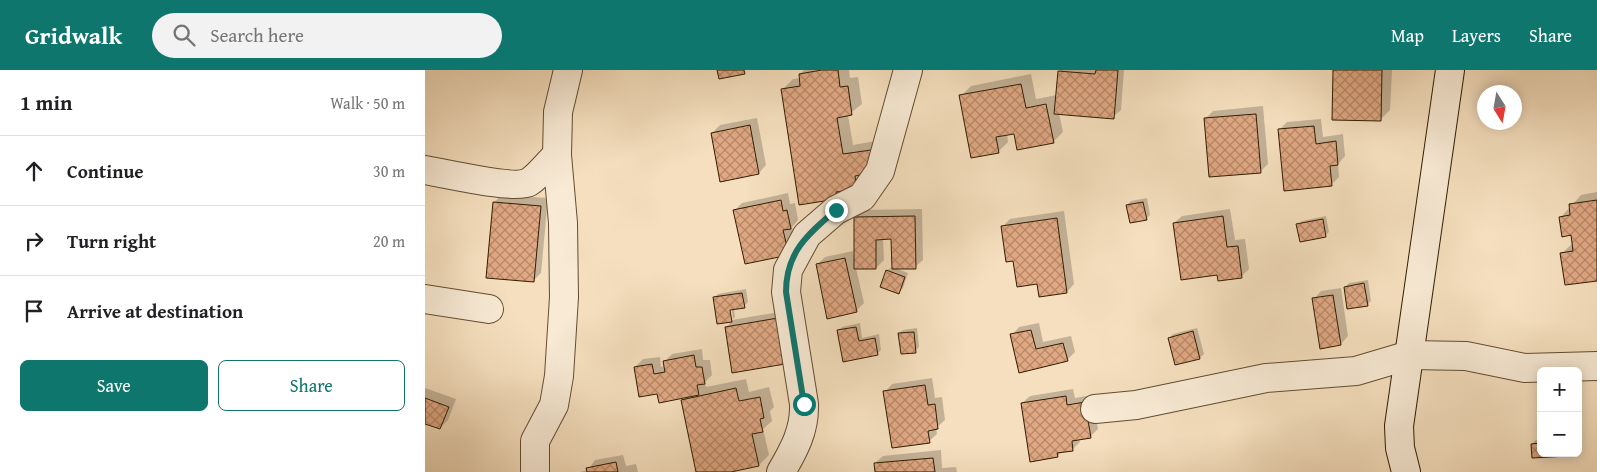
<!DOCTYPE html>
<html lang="en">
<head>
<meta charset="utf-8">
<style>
	body { margin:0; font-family:"Gentium Book Plus",serif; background:#f2f2f2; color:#202124 }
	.controls { position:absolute; right:15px; bottom:15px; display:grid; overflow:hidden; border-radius:8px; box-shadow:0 2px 12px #0003 }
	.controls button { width:45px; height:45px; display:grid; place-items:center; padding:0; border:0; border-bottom:1px solid #e0e0e0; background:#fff; color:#202124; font:25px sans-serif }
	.compass { position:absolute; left:1052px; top:15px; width:45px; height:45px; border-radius:50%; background:#fff; box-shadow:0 2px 12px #0003; rotate:169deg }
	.stop { position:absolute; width:15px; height:15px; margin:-11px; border:4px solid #0f766e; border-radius:50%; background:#fff }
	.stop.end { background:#0f766e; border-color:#fff; box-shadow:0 1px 5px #0008 }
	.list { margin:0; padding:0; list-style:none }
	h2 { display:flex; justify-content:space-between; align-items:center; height:65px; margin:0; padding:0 20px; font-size:21px }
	h2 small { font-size:16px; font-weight:400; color:#757577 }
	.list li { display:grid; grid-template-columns:32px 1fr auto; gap:15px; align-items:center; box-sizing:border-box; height:70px; padding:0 20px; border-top:1px solid #e0e0e0 }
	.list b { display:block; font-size:19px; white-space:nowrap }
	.list em { font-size:16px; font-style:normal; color:#757577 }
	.actions { display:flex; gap:10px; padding:15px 20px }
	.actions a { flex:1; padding:11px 0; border:1px solid #0f766e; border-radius:8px; text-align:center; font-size:18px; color:#0f766e }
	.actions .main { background:#0f766e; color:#fff }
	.icon { flex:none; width:28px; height:28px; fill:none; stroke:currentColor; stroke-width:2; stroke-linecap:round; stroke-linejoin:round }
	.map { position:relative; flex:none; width:1172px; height:402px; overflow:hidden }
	header { display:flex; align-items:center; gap:30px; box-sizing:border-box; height:70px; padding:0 25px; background:#0f766e; color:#fff }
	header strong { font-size:24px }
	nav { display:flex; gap:28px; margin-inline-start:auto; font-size:18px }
	.search { width:350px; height:45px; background:#f2f2f2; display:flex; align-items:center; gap:12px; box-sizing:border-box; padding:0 18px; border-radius:28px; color:#757577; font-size:19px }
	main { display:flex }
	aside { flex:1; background:#fff }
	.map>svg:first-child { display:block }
	.shadow { fill:#0003; fill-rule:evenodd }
	.building { fill:url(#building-cross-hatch); stroke:#311c00 }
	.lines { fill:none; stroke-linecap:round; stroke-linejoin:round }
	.street-casing { stroke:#624d30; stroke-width:30 }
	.secondary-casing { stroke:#311c00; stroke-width:30 }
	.street { stroke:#f8ead5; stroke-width:28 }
	.secondary { stroke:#f8ead5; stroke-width:28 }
	.route { stroke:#0f766e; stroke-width:6 }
</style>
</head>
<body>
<header>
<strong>Gridwalk</strong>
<div class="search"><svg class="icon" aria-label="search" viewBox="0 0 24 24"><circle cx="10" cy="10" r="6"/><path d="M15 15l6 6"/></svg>Search here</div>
<nav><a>Map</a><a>Layers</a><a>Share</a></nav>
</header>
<main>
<aside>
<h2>1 min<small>Walk · 50 m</small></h2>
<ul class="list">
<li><svg class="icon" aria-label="ahead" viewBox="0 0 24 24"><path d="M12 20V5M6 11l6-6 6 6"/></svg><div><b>Continue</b></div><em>30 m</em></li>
<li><svg class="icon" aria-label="right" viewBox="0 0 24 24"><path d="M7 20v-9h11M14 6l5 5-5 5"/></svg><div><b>Turn right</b></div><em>20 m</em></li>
<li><svg class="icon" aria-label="arrive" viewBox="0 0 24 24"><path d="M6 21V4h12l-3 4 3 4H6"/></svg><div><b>Arrive at destination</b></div></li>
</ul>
<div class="actions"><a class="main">Save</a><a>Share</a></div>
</aside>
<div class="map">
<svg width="1172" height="402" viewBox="0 0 1172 402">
	<defs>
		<pattern id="building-cross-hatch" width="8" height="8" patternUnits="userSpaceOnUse" patternTransform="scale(1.25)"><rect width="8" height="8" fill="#e0a883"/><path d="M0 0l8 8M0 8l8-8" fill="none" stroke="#b68869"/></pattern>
	</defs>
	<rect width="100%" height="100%" fill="#f5dfbe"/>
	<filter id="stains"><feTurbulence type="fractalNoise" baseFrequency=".004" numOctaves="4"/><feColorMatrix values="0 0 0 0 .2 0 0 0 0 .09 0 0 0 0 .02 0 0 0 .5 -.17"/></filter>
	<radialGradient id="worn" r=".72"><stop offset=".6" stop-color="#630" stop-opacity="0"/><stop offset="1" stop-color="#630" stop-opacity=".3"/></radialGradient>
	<!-- shadow -->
	<g class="shadow">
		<polygon points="379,0 424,0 425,8 433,7 437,34 423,45 428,75 456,70 442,108 419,120 411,128 358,19 368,9 375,8 375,4"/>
		<polygon points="635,0 699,0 696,40 688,47 634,43 638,62 628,72 590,62 582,64 583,72 573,82 536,26 546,16 606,4 611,29 632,25"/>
		<polygon points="910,0 967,0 965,40 955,50"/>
		<polygon points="838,36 843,94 836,101 780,49 788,41"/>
		<polygon points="332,48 341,95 334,103 287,63 295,55"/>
		<polygon points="896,49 898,67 918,64 920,86 913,94 914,107 907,114 854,60 862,52"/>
		<polygon points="1172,122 1172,210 1137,183 1148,173 1147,164 1136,147 1156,125"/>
		<polygon points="363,123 365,134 370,133 373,150 367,157 371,176 363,184 310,140 317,133"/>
		<polygon points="77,125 123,128 116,203 108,211 69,132"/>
		<polygon points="722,128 725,145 722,148 702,135 706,131"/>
		<polygon points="497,139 498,190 490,197 470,198 483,203 478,218 474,222 462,200 468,197 467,168 458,168 459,190 451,198 431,198 439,233 431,241 392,195 400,187 428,181 429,189 430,148 437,140"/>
		<polygon points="805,139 810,170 820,169 824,199 816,207 793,203 749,153 757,146"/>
		<polygon points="639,141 649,214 642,222 613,213 589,189 577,157 585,149"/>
		<polygon points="901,146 904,162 900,166 873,155 877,151"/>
		<polygon points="943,210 946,231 942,235 920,217 924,213"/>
		<polygon points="916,218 923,266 916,274 889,229 896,221"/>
		<polygon points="321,219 323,232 319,236 309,238 310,247 308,249 306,234 303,234 305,249 307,250 360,241 367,285 301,258 308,250 293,253 289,228 293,224"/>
		<polygon points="435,253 437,268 454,264 456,280 452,284 413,261 417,257"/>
		<polygon points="614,253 618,272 646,266 650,282 642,290 595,301 587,265 594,257"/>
		<polygon points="492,258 494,277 490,281 474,264 478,260"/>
		<polygon points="772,258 779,284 775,288 744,268 748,264"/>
		<polygon points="277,279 278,290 285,290 287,305 280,312 281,317 321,309 324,322 344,317 349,337 345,341 347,351 338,359 344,385 334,395 299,402 272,402 257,330 261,326 233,323 210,297 218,289 235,287 236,297 240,296 239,292 247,284"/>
		<polygon points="507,308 510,328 517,327 520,350 511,358 512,364 504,371 460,322 467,314"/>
		<polygon points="0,318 31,329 23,350 15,358 0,352"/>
		<path d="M 648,319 L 650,328 L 667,325 L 673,359 L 665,367 L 654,369 L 655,372 L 647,380 L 637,381 L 633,386 L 597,333 L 605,326 ZM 647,365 L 648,375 L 646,375 Z"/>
		<polygon points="1111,370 1116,370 1116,383 1143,383 1108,387 1107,374"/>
		<polygon points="516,380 517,398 531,397 532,402 451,402 450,393 458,386"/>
		<polygon points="198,385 201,396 211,394 213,402 155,402 163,400 170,390"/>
	</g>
	<!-- building -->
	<g class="building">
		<polygon points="292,0 319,0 320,4 294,9"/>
		<polygon points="397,0 413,0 415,17 423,16 427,45 412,48 418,84 446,80 449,102 430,106 432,119 411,122 412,129 374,135 356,19 375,16 374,4"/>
		<polygon points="671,0 693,0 689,49 629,44 633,1 670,4"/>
		<polygon points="908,0 957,0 956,51 907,50"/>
		<polygon points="596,14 601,38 621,34 629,73 592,80 589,64 571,67 574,83 546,88 534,25"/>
		<polygon points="831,44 836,103 784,107 779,48"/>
		<polygon points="325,55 334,104 295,112 286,63"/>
		<polygon points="889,56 891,74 911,71 913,95 905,96 907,116 859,121 853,59"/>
		<polygon points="356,130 358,141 362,140 366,159 358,160 364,185 320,194 308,140"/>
		<polygon points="1172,130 1172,211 1140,215 1135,183 1148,181 1146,165 1137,167 1134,147 1145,145 1144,134"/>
		<polygon points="68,132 116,136 109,212 61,208"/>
		<polygon points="718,132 722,150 705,153 701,135"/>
		<polygon points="490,146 491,199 467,199 466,169 451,170 451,199 429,199 429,147"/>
		<polygon points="798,146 802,177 813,176 817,208 793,211 792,205 756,210 748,153"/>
		<polygon points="632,148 642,223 614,227 612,214 592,217 588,191 581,192 576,156"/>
		<polygon points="898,149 901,167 875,172 871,154"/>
		<polygon points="420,188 432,242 402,249 391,194"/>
		<polygon points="461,200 480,207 474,224 455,217"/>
		<polygon points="939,213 943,236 922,239 919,217"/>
		<polygon points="317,223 320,238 305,240 307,252 292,254 288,227"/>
		<polygon points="908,225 916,275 895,279 887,228"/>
		<polygon points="353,248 360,294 307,303 300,257"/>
		<polygon points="431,257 434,271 450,268 453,285 418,292 412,260"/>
		<polygon points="606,260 611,279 638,273 643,291 594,303 585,264"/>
		<polygon points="768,261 775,289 750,295 743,268"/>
		<polygon points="489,262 491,283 476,284 473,263"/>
		<polygon points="269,285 271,297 277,297 280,314 272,315 274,325 234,333 232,324 214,327 209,297 227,294 229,304 240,302 238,291"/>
		<polygon points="500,315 503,335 510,334 513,359 503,361 505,373 467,378 458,321"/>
		<polygon points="311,318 314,331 335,327 339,348 335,349 338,362 327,364 334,396 306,402 271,402 256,330"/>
		<polygon points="641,326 642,335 660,332 666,368 647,371 648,381 632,383 633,387 605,392 596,333"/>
		<polygon points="0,328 24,337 15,359 0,354"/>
		<polygon points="1116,373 1116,383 1142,383 1143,386 1107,388 1106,374"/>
		<polygon points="508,388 510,402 450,402 449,393"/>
		<polygon points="191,392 193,402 162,402 161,398"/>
	</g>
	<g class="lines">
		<!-- street casing -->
		<g class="street-casing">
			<g id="street">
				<path d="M 0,100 C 19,103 90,120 104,112 C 114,106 123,93 132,85"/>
				<polyline points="0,229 64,239"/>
				<polyline points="670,339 711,335 841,308 931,301 985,285 1041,286 1100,298 1172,296"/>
				<polyline points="110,402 110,371 129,335 134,306 139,227 138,153 132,85 133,42 143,0"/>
				<path d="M 356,402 C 369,380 380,360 379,334 L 361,222 L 363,200 L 382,165 L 411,140 L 437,127 L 455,101 L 483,0"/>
			</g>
		</g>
		<!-- secondary casing -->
		<g class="secondary-casing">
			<polyline id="secondary" points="981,402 975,378 974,356 1025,0"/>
		</g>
		<!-- street -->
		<use href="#street" class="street"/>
		<!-- secondary -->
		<use href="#secondary" class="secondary"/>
	</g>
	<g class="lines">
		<!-- route -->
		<path class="route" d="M 379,334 L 361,222 C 361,182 383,164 411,140"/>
	</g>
	<rect width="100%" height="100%" filter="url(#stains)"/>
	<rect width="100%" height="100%" fill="url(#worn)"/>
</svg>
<div class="controls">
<button>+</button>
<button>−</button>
</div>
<svg class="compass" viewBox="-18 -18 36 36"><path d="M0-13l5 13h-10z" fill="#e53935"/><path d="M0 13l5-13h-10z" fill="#757577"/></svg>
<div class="stop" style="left:379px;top:334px"></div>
<div class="stop end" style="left:411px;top:140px"></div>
</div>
</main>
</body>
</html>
